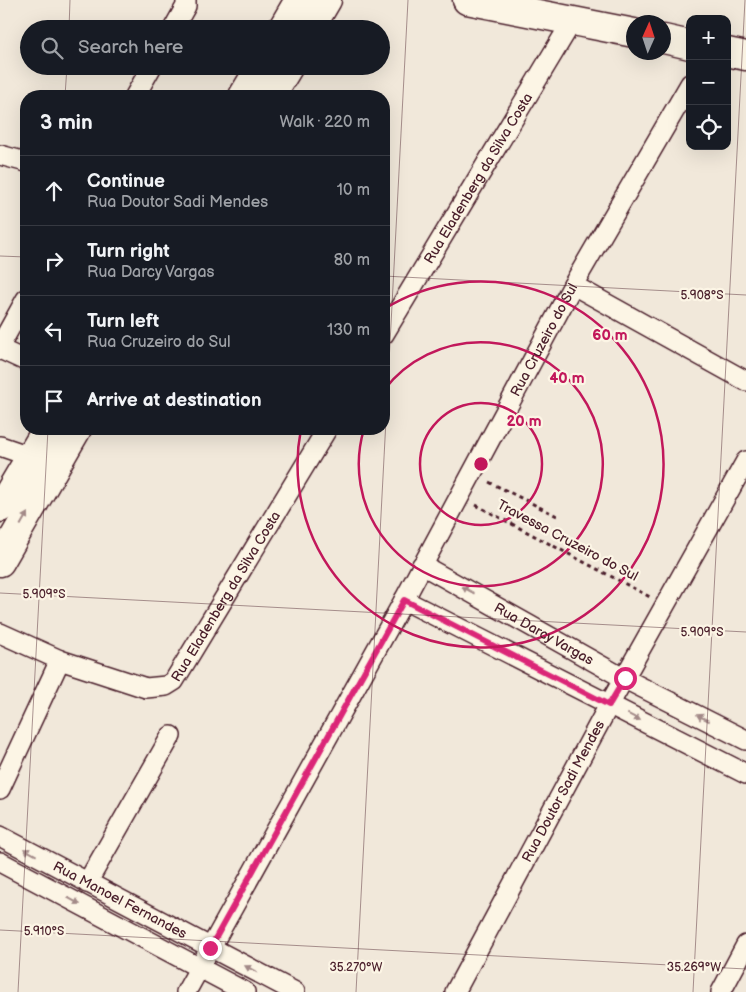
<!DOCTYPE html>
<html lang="en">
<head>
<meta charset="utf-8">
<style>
	body { margin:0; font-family:"Balsamiq Sans",sans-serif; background:#242831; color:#f1f3f6 }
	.controls { position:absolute; right:15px; top:15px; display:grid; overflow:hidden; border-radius:10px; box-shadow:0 5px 20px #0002 }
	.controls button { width:45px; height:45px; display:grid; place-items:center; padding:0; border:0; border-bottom:1px solid #363941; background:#171b24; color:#f1f3f6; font:25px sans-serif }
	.compass { position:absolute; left:626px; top:15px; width:45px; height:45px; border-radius:50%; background:#171b24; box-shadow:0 5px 20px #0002; rotate:3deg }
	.stop { position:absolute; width:15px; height:15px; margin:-11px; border:4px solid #db2777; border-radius:50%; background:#fff }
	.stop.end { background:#db2777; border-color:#fff; box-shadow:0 1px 5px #0008 }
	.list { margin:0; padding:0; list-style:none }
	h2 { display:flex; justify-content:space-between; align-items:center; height:65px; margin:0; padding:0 20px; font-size:21px }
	h2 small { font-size:16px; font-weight:400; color:#9ea1a6 }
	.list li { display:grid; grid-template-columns:32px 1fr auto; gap:15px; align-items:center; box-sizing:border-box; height:70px; padding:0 20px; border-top:1px solid #363941 }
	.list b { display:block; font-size:19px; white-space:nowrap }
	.list p { margin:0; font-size:16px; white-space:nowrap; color:#9ea1a6 }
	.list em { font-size:16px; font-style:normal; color:#9ea1a6 }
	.icon { flex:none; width:28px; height:28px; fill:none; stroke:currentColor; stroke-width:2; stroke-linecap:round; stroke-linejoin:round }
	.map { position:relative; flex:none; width:746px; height:992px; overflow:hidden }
	.search { position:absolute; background:#171b24; box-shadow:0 5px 20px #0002; left:20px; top:20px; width:370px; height:55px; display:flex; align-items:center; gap:12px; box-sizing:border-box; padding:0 18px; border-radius:28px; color:#9ea1a6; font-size:19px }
	.panel { position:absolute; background:#171b24; box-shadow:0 5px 20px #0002; left:20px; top:90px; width:370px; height:345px; border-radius:20px }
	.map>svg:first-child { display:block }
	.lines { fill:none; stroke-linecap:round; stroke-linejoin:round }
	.street-casing { stroke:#4a1f2b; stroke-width:22 }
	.secondary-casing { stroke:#4a1f2b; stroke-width:31 }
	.primary-casing { stroke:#4a1f2b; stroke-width:31 }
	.path { stroke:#4a1f2b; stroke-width:3; stroke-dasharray:4 4; stroke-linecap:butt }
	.street { stroke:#fcf5e5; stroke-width:19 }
	.secondary { stroke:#fcf5e5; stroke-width:28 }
	.primary { stroke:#fcf5e5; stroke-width:28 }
	.oneway { fill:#a38a88 }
	.route { stroke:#db2777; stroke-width:6 }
	.ticks { fill:none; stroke:#4a1f2b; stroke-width:1; stroke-opacity:0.45 }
	.ring { fill:none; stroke:#c2185b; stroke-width:2.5 }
	.labels { text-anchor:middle; stroke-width:4.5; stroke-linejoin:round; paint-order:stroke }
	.street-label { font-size:14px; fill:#4a1f2b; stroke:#fcf5e5 }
	.ticks-label { font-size:12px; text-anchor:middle; fill:#4a1f2b; stroke:#fcf5e5; stroke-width:4.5; stroke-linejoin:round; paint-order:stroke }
	.centre { fill:#c2185b; stroke:#fcf5e5; stroke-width:2.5 }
	.ring-label { font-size:15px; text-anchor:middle; font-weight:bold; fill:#c2185b; stroke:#fcf5e5; stroke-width:4.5; stroke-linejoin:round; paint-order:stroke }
</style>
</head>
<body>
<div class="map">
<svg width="746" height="992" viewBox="0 0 746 992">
	<rect width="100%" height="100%" fill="#f1e8da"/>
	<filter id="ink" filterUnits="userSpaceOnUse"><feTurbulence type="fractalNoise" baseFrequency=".02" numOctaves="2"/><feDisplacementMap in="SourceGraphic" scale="10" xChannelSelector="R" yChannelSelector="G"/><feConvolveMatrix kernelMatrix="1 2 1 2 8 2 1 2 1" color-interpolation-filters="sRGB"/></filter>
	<g filter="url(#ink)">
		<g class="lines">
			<!-- street casing -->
			<g class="street-casing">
				<g id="street">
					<polyline points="173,29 186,6 186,0"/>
					<polyline points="135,96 152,66"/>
					<polyline points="0,155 26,162"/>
					<polyline points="573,285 746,381"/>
					<path id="s1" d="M 384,334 L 573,20"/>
					<polyline points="0,346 26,299"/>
					<polyline points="0,349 26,361"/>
					<polyline points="0,446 41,460"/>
					<path id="s2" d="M 422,565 L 625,679 L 746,740"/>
					<polyline points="404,600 746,774"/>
					<path id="s3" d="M 0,633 L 60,660 L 146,688 L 166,686 L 174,681 L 327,429"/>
					<polyline points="0,789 60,660"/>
					<path id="s4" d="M 0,836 L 295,992"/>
					<polyline points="0,862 245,992"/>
					<polyline points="87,883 171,736"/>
					<path id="s5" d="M 186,992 L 404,600 L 573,285 L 690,84"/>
					<path id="s6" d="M 455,992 L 609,705 L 746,461"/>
					<polyline points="721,992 746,945"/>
				</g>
			</g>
			<!-- secondary casing -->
			<g class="secondary-casing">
				<g id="secondary">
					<polyline points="467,0 634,33"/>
					<polyline points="664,39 690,45"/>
					<polyline points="727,52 746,56"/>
				</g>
			</g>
			<!-- primary casing -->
			<g class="primary-casing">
				<g id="primary">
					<polyline points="282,29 299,0"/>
					<polyline points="310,29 327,0"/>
					<polyline points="243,96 261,66"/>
					<polyline points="271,96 289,66"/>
					<polyline points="0,508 47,429"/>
					<polyline points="0,562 77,429"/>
				</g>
			</g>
			<!-- path -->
			<g class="path">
				<polyline points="489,482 557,516"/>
				<polyline points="476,505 650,597"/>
			</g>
			<!-- street -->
			<use href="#street" class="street"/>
			<!-- secondary -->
			<use href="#secondary" class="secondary"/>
			<!-- primary -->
			<use href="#primary" class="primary"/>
		</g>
		<!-- one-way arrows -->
		<defs><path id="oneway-solid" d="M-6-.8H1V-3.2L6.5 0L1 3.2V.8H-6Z" transform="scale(1.25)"/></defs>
		<g class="oneway">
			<use href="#oneway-solid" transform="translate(24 519) rotate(-61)"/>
			<use href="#oneway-solid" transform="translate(468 590) rotate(-151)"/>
			<use href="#oneway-solid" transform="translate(634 717) rotate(27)"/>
			<use href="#oneway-solid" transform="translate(703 718) rotate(-153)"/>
			<use href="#oneway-solid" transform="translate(30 852) rotate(-152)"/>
			<use href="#oneway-solid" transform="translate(74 901) rotate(28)"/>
			<use href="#oneway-solid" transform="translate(251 969) rotate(-152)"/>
		</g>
	</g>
	<g class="lines" filter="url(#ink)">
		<!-- route -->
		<polyline class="route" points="210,948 404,600 609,705 625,678"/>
	</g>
	<!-- ticks -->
	<path class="ticks" d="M 69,29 L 70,0M 65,96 L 67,66M 0,256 L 26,257M 384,276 L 746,295M 0,593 L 746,632M 0,930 L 746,969M 18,992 L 48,429M 356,992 L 408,0M 693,992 L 745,0"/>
	<!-- distance rings -->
	<g class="ring">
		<circle cx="481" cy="464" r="61"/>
		<path d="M384 390A122 122 0 1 1 364 429"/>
		<path d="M384 309A183 183 0 1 1 301 429"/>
	</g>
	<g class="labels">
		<!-- street labels -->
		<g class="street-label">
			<text dy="5" stroke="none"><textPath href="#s1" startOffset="182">Rua Eladenberg da Silva Costa</textPath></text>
			<text dy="5" stroke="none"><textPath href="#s5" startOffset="744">Rua Cruzeiro do Sul</textPath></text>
			<text transform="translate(568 540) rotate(28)" y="5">Travessa Cruzeiro do Sul</text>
			<text dy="5" stroke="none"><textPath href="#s3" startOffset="285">Rua Eladenberg da Silva Costa</textPath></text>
			<text dy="5" stroke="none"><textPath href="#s2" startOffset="140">Rua Darcy Vargas</textPath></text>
			<text dy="5" stroke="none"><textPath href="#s6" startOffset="228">Rua Doutor Sadi Mendes</textPath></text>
			<text dy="5" stroke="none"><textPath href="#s4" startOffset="136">Rua Manoel Fernandes</textPath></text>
		</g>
	</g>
	<g class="ticks-label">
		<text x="702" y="299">5.908°S</text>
		<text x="44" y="598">5.909°S</text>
		<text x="702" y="636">5.909°S</text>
		<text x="44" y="935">5.910°S</text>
		<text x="356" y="971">35.270°W</text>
		<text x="694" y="971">35.269°W</text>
	</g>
	<circle cx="481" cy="464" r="8" class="centre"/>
	<g class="ring-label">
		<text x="610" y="340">60 m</text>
		<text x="567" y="383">40 m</text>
		<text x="524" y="426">20 m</text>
	</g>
</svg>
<div class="controls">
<button>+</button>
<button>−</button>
<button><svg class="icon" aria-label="locate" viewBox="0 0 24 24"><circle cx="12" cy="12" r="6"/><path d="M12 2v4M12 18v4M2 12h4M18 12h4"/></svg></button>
</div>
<svg class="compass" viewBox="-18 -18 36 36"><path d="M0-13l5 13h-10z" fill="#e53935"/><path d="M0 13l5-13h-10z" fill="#9ea1a6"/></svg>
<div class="stop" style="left:625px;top:678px"></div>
<div class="stop end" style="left:210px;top:948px"></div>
<div class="search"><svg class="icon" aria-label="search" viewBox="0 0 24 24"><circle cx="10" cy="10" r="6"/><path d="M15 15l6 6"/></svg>Search here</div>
<section class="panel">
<h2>3 min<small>Walk · 220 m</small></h2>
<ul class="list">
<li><svg class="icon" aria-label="ahead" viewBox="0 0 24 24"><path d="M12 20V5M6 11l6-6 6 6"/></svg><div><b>Continue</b><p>Rua Doutor Sadi Mendes</p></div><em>10 m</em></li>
<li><svg class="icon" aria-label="right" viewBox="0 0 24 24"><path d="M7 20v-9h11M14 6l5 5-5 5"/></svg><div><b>Turn right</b><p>Rua Darcy Vargas</p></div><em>80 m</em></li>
<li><svg class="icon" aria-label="left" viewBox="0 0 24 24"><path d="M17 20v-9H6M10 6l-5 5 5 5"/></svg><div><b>Turn left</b><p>Rua Cruzeiro do Sul</p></div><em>130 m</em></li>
<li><svg class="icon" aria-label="arrive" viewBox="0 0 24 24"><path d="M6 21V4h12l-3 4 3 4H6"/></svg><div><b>Arrive at destination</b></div></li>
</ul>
</section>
</div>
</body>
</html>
